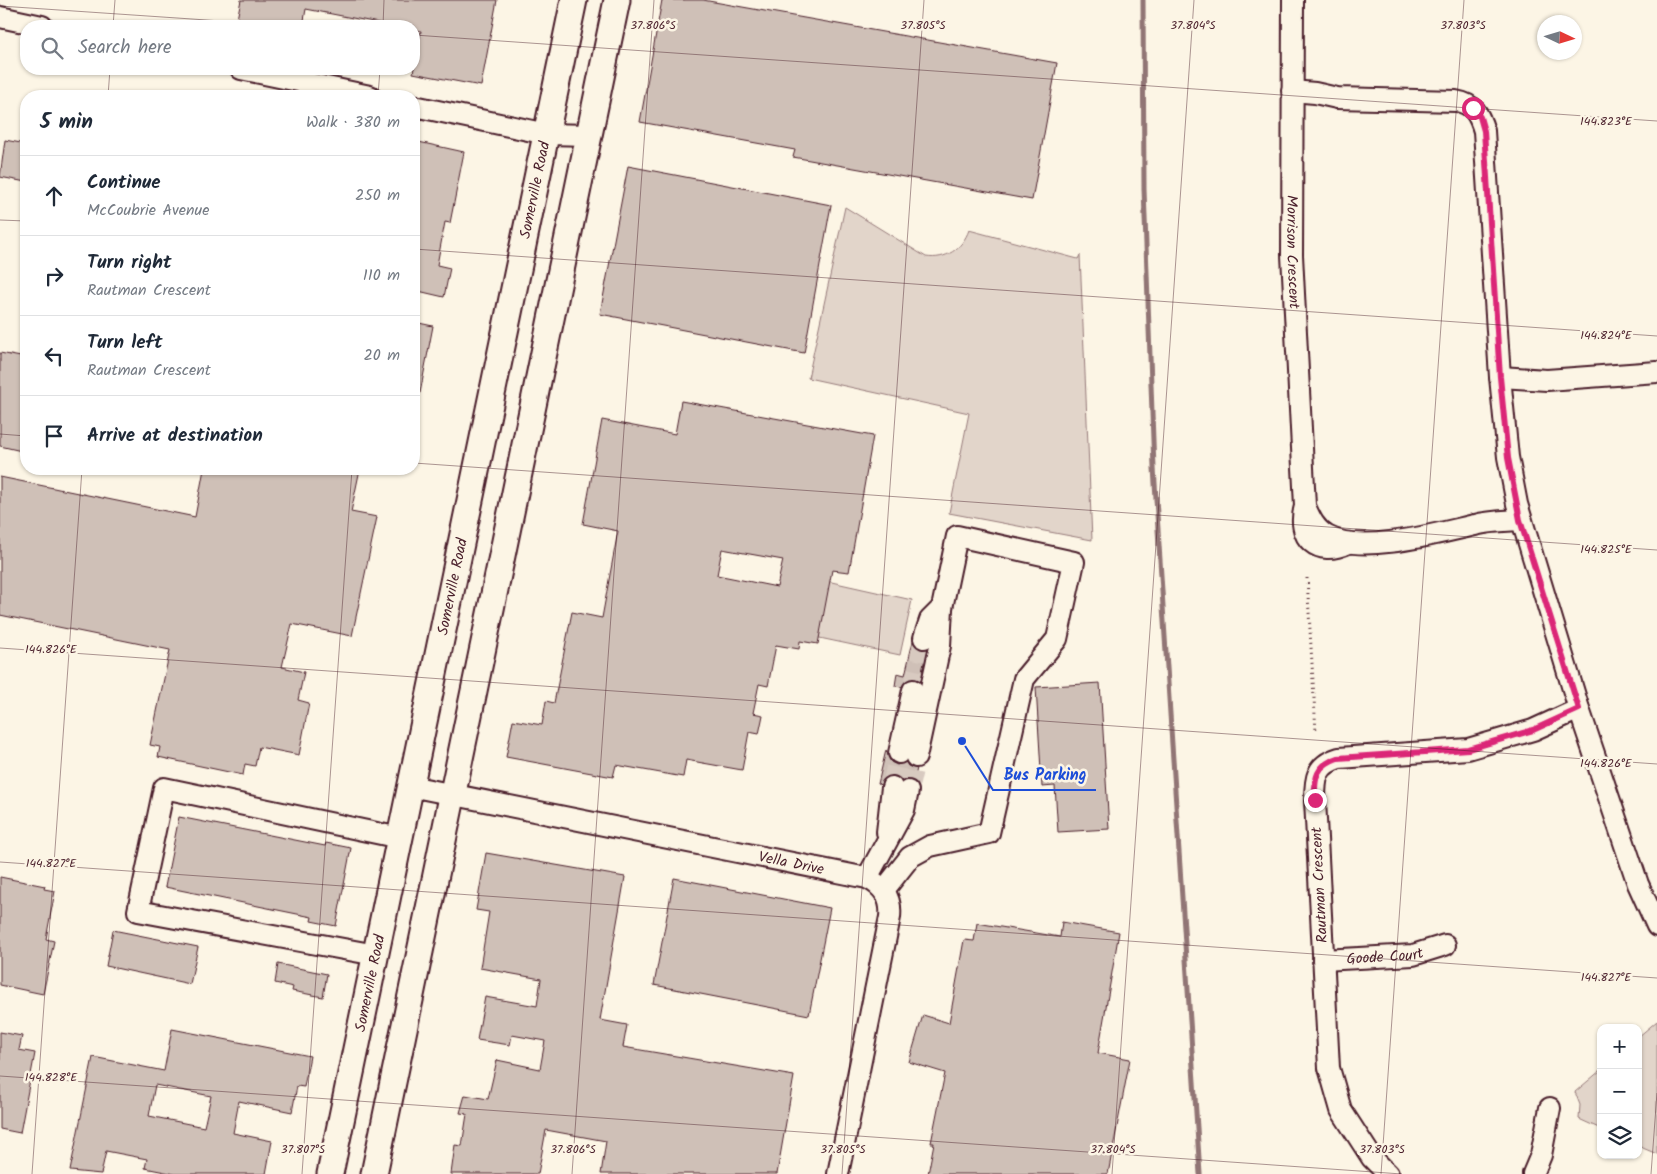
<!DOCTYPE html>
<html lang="en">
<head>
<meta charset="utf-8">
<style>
	body { margin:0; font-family:Kalam,sans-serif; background:#f6f6f7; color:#1f2937 }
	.controls { position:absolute; right:15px; bottom:15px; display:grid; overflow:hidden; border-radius:10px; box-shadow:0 1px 4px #0004 }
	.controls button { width:45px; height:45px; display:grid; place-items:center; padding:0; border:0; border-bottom:1px solid #e0e1e3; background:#fff; color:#1f2937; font:25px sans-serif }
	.compass { position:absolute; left:1537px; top:15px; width:45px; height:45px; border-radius:50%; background:#fff; box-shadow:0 1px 4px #0004; rotate:94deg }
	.stop { position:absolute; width:15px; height:15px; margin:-11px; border:4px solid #db2777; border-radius:50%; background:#fff }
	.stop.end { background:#db2777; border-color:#fff; box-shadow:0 1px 5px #0008 }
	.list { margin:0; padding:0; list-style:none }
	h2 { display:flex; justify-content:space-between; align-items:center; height:65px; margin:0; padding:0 20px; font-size:21px }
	h2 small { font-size:16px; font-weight:400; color:#747a83 }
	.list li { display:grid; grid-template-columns:32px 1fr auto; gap:15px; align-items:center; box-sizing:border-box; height:80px; padding:0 20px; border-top:1px solid #e0e1e3 }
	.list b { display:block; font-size:19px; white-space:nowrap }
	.list p { margin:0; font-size:16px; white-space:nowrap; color:#747a83 }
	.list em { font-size:16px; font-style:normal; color:#747a83 }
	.icon { flex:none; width:28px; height:28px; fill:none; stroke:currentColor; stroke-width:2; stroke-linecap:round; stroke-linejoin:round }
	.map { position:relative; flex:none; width:1657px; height:1174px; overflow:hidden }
	.search { position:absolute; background:#fff; box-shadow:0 1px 4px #0004; left:20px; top:20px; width:400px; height:55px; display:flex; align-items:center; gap:12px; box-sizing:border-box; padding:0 18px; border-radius:20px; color:#747a83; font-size:19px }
	.panel { position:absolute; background:#fff; box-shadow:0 1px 4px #0004; left:20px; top:90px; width:400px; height:385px; border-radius:20px }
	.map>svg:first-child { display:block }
	.green { fill:#e2d5ca; stroke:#967a7a }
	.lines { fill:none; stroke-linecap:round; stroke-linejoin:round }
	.stream { stroke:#917474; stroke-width:5 }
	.building { fill:#cfc0b7; stroke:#4a1f2b; fill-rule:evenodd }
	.minor-tunnel { stroke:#d8cac0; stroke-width:20; stroke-dasharray:20 10; stroke-linecap:butt }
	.minor-casing { stroke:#4a1f2b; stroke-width:24 }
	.major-casing { stroke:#4a1f2b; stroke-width:29 }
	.path { stroke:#4a1f2b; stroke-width:3; stroke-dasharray:1 4; stroke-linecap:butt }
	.minor { stroke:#fcf5e5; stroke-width:20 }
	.major { stroke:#fcf5e5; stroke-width:25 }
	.route { stroke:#db2777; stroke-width:6 }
	.ticks { fill:none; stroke:#4a1f2b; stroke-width:1; stroke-opacity:0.45 }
	.labels { text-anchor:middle; stroke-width:5; stroke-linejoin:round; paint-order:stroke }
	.street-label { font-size:15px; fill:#4a1f2b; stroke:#fcf5e5 }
	.ticks-label { font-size:12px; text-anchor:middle; fill:#4a1f2b; stroke:#fcf5e5; stroke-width:5; stroke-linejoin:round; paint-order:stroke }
	.leader { fill:none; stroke:#1d4ed8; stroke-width:2 }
	.callout-dot { fill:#1d4ed8; stroke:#fcf5e5; stroke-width:2 }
	.callout-label { font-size:16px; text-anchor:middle; font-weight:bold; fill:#1d4ed8; stroke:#fcf5e5; stroke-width:5; stroke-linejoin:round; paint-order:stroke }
</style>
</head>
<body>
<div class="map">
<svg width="1657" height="1174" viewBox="0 0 1657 1174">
	<rect width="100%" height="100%" fill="#fcf5e5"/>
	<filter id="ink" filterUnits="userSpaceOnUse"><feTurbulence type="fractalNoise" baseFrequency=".02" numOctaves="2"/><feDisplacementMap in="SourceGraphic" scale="10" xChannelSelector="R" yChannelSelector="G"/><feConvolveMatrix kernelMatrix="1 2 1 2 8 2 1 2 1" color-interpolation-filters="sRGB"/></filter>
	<g filter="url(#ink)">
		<!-- green -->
		<g class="green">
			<path d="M 845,207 L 926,257 C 946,260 962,249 969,230 L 1078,259 L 1080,255 L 1092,540 L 949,513 L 969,413 L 808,378 Z"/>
			<polygon points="827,581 912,600 900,655 815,637"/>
			<polygon points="1657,1021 1657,1154 1638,1146 1638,1037"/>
			<polygon points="1601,1070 1601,1129 1579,1119 1580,1105 1575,1092"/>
		</g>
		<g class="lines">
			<!-- stream -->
			<polyline class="stream" points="1143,0 1144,189 1154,468 1200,1174"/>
		</g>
		<!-- building -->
		<g class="building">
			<polygon points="241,0 497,0 481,86 413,73 421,31 414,30 414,26 394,26 306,9 303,26 277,26 237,19"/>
			<polygon points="662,0 703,0 1057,63 1032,200 793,157 795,150 640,122"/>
			<polygon points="5,140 26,144 26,182 0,177"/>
			<polygon points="414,141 464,152 450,223 445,222 437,265 450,268 444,297 414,290"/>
			<polygon points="628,166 831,205 804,353 600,314"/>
			<polygon points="414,322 433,326 420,393 414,392"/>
			<polygon points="0,353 26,358 26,452 0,446"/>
			<path d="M 681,401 L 873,436 L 849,572 L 832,570 L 818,644 L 800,641 L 799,649 L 776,645 L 768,686 L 759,684 L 753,713 L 763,715 L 759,734 L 749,732 L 742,770 L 686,760 L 683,777 L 616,765 L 613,777 L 506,757 L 513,720 L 542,725 L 546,701 L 554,703 L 572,612 L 602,618 L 618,531 L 583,524 L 602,420 L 675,434 ZM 722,549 L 783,560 L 777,587 L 717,575 Z"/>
			<polygon points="204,469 360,469 351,512 377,517 352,636 292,624 282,667 304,672 298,700 309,703 299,755 259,747 255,766 245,764 243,775 158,757 160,747 150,745 170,650 0,615 0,477 195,517"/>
			<polygon points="913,641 920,649 927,649 920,681 910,679 901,687 895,686 897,673 905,675"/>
			<polygon points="1100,683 1109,829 1058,832 1055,786 1042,787 1036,687"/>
			<polygon points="886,750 891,762 897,765 906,762 908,766 917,768 914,781 910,779 902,781 893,775 887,776 881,785 878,784"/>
			<polygon points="179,817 325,846 326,843 351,848 336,926 311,921 312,917 165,887"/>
			<polygon points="486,853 625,877 600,1020 627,1025 623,1047 794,1076 777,1174 601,1174 606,1141 546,1130 538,1174 451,1174 455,1145 462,1146 467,1114 460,1113 465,1095 488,1099 497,1060 540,1069 545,1041 512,1035 510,1045 477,1040 485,997 537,1006 541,979 480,968 489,912 476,910"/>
			<polygon points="0,877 45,886 44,889 55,891 46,939 54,941 43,994 0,985"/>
			<polygon points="674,878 830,908 809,1015 654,985"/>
			<polygon points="1062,922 1119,932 1098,1053 1130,1059 1108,1174 928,1174 934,1143 931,1143 945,1073 909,1062 923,1015 949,1023 964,940 974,941 977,923 1060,937"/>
			<polygon points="113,930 198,947 190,984 106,966"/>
			<polygon points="278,964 327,974 323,997 292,991 293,987 275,983"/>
			<path d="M 172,1029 L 310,1056 L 304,1087 L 297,1086 L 292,1112 L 239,1101 L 233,1133 L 272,1141 L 266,1174 L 175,1174 L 145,1168 L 147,1159 L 106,1151 L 101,1174 L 70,1171 L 93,1057 L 164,1071 ZM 155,1085 L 211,1096 L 204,1127 L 149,1116 Z"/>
			<polygon points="0,1032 22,1036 19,1050 35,1053 20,1133 0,1129"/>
		</g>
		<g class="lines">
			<!-- minor-tunnel -->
			<g class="minor-tunnel">
				<polyline points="913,690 924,638"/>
				<polyline points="892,787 899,753"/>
				<polyline points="908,791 916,757"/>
			</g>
			<!-- minor casing -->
			<g class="minor-casing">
				<g id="minor">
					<path id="s1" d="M 1293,0 L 1292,255 L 1305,506 C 1296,538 1317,558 1348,543"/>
					<polyline points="0,17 42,26"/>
					<polyline points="241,69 370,96"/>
					<path d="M 1292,91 L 1315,93 L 1337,98 L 1456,101 C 1474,104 1479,114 1484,131 L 1500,377 L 1508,457 L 1517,504 L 1579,709 L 1638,884 L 1657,926"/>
					<polyline points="414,106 547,134 589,135"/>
					<polyline points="1500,377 1547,380 1657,372"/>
					<path d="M 1305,506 C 1310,518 1315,529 1327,536 C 1361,555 1439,533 1475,525 C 1489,521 1505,521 1521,520"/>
					<polyline points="924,638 930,620 942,608"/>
					<polyline points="899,753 913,690"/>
					<path id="s2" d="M 410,786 L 867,878 C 883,886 892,898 890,917 L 838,1174"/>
					<polyline points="887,832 892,787"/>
					<polyline points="867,878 904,810 908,791"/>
					<polyline points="884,890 910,857 930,846 989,833 1024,679 1057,639 1074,562 957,536 942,608 940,646 916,757"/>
					<polyline points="376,955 138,911 164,788 400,838"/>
					<path id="s3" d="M 1323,960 L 1413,955 L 1445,945"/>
					<path d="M 1388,1174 L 1372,1158 L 1341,1110 L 1329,1068 L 1315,800 C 1315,778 1316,765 1339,758 L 1468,749 L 1533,730 L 1579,709"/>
					<polyline points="1533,1174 1541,1155 1550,1108"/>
				</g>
			</g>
			<!-- major casing -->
			<g class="major-casing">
				<g id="major">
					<path id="s4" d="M 330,1174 L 574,0"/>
					<polyline points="374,1174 617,0"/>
				</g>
			</g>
			<!-- path -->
			<polyline class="path" points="1307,578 1316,732"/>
			<!-- minor -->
			<use href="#minor" class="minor"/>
			<!-- major -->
			<use href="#major" class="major"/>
		</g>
	</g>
	<g class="lines" filter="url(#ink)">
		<!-- route -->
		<path class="route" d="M 1315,800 C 1314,778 1316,765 1338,758 L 1468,749 L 1533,730 L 1579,709 L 1520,520 L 1508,458 L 1500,377 L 1484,131 L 1480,117 L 1473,108"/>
	</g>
	<!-- ticks -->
	<path class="ticks" d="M 0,6 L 295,26M 113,26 L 115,0M 383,26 L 384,0M 414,35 L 1657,121M 108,96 L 110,69M 378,96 L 380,69M 0,220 L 26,221M 414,249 L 1657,336M 0,434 L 26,436M 414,463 L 1657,550M 0,648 L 1657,764M 0,862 L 1657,978M 0,1076 L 1402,1174M 32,1174 L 82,469M 302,1174 L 352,469M 572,1174 L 654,0M 842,1174 L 924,0M 1112,1174 L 1194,0M 1381,1174 L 1464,0M 1651,1174 L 1657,1093"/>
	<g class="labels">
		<!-- street labels -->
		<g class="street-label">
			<text dy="5" stroke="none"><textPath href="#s4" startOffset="1005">Somerville Road</textPath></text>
			<text dy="5" stroke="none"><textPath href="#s1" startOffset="252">Morrison Crescent</textPath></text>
			<text dy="5" stroke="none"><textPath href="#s4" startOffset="600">Somerville Road</textPath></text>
			<text dy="5" stroke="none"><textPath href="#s2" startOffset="389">Vella Drive</textPath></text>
			<text transform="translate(1319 885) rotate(-93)" y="5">Rautman Crescent</text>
			<text dy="5" stroke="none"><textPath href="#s3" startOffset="62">Goode Court</textPath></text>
			<text dy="5" stroke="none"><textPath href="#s4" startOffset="195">Somerville Road</textPath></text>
		</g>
	</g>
	<g class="ticks-label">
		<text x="653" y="29">37.806°S</text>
		<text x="923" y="29">37.805°S</text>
		<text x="1193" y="29">37.804°S</text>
		<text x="1463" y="29">37.803°S</text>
		<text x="1606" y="125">144.823°E</text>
		<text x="1606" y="339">144.824°E</text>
		<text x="1606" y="553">144.825°E</text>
		<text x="51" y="653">144.826°E</text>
		<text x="1606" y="767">144.826°E</text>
		<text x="51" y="867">144.827°E</text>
		<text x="1606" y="981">144.827°E</text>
		<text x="51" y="1081">144.828°E</text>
		<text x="303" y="1153">37.807°S</text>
		<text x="573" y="1153">37.806°S</text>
		<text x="843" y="1153">37.805°S</text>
		<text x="1113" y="1153">37.804°S</text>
		<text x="1382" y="1153">37.803°S</text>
	</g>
	<!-- callouts -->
	<path class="leader" d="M962 741L993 790H1096"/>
	<circle class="callout-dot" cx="962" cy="741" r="5"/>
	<g class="callout-label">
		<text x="1045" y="780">Bus Parking</text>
	</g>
</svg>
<div class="controls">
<button>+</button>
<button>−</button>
<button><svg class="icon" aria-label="layers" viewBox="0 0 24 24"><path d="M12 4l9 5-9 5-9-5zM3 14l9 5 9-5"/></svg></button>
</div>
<svg class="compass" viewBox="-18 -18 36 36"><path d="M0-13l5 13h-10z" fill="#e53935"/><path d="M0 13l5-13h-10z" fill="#747a83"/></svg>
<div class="stop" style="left:1473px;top:108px"></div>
<div class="stop end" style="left:1315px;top:800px"></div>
<div class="search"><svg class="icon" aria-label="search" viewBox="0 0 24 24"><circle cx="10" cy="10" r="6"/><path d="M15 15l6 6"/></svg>Search here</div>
<section class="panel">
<h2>5 min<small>Walk · 380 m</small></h2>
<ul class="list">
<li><svg class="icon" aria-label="ahead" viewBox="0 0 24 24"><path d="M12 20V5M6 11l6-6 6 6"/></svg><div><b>Continue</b><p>McCoubrie Avenue</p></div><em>250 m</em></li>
<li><svg class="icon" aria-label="right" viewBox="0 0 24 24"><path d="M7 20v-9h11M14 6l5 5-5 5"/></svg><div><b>Turn right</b><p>Rautman Crescent</p></div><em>110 m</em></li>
<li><svg class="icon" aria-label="left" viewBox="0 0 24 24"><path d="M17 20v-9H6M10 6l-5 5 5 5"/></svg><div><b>Turn left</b><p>Rautman Crescent</p></div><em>20 m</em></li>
<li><svg class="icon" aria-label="arrive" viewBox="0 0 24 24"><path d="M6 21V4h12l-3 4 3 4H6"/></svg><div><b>Arrive at destination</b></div></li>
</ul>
</section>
</div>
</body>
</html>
